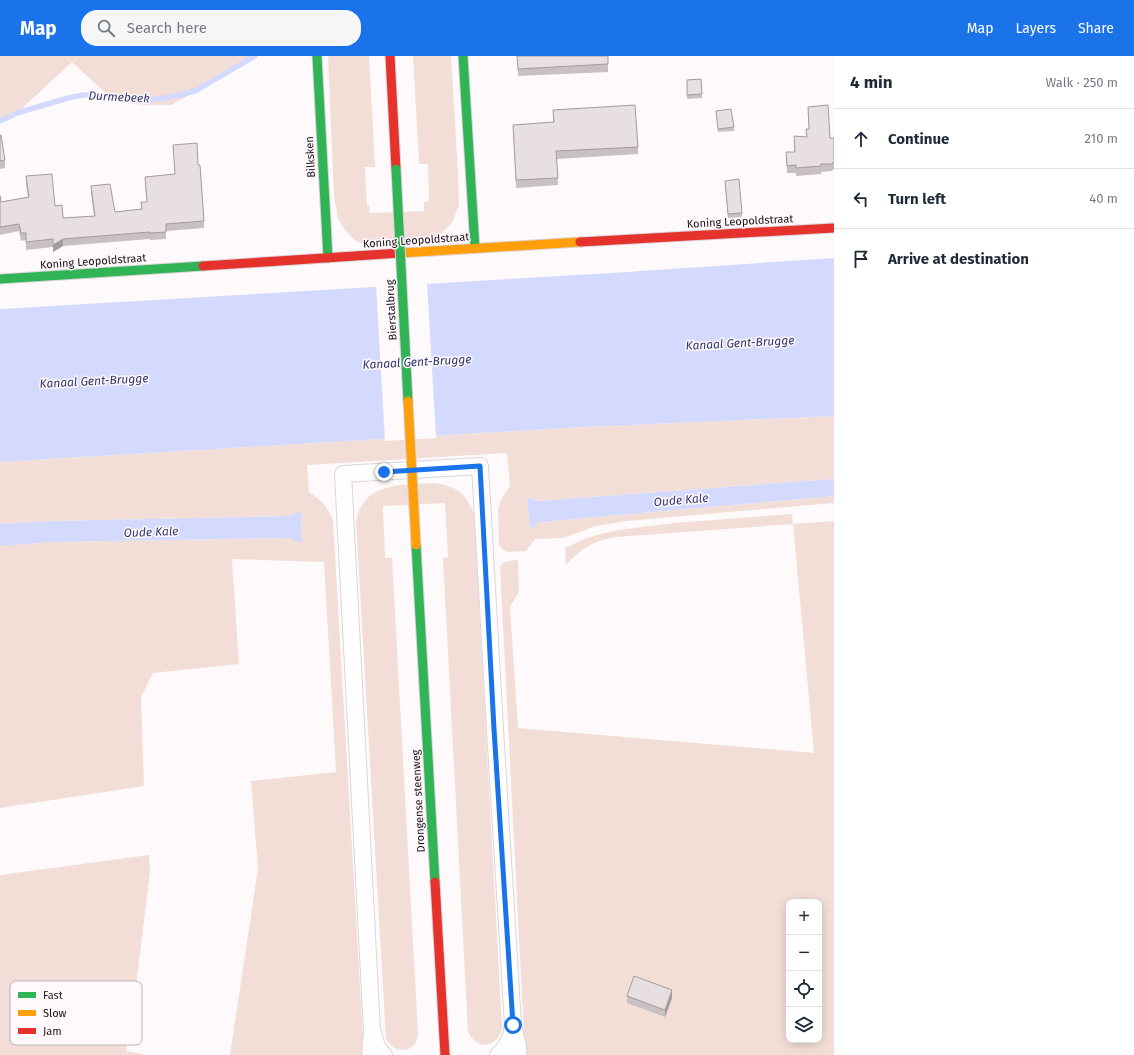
<!DOCTYPE html>
<html lang="en">
<head>
<meta charset="utf-8">
<style>
	body { margin:0; font-family:"Fira Sans",sans-serif; background:#f6f6f7; color:#1f2937 }
	.controls { position:absolute; right:12px; bottom:12px; display:grid; overflow:hidden; border-radius:8px; box-shadow:0 2px 10px #0003 }
	.controls button { width:36px; height:36px; display:grid; place-items:center; padding:0; border:0; border-bottom:1px solid #e0e1e3; background:#fff; color:#1f2937; font:20px sans-serif }
	.stop { position:absolute; width:12px; height:12px; margin:-9px; border:3px solid #1a73e8; border-radius:50%; background:#fff }
	.stop.end { background:#1a73e8; border-color:#fff; box-shadow:0 1px 4px #0008 }
	.list { margin:0; padding:0; list-style:none }
	h2 { display:flex; justify-content:space-between; align-items:center; height:52px; margin:0; padding:0 16px; font-size:17px }
	h2 small { font-size:13px; font-weight:400; color:#747a83 }
	.list li { display:grid; grid-template-columns:26px 1fr auto; gap:12px; align-items:center; box-sizing:border-box; height:60px; padding:0 16px; border-top:1px solid #e0e1e3 }
	.list b { display:block; font-size:15px; white-space:nowrap }
	.list em { font-size:13px; font-style:normal; color:#747a83 }
	.icon { flex:none; width:22px; height:22px; fill:none; stroke:currentColor; stroke-width:2; stroke-linecap:round; stroke-linejoin:round }
	.map { position:relative; flex:none; width:834px; height:999px; overflow:hidden }
	header { display:flex; align-items:center; gap:24px; box-sizing:border-box; height:56px; padding:0 20px; background:#1a73e8; color:#fff }
	header strong { font-size:19px }
	nav { display:flex; gap:22px; margin-inline-start:auto; font-size:14px }
	.search { width:280px; height:36px; background:#f6f6f7; display:flex; align-items:center; gap:10px; box-sizing:border-box; padding:0 14px; border-radius:16px; color:#747a83; font-size:15px }
	main { display:flex }
	aside { flex:1; background:#fff }
	.map>svg:first-child { display:block }
	.green { fill:#f2ded7; fill-rule:evenodd }
	.water { fill:#d4dafd }
	.pier { fill:#fefafc }
	.lines { fill:none; stroke-linecap:round; stroke-linejoin:round }
	.stream { stroke:#d4dafd; stroke-width:5.5 }
	.street-casing { stroke:#dbd5d8; stroke-width:18 }
	.fast-casing { stroke:#dbd5d8; stroke-width:11 }
	.slow-casing { stroke:#dbd5d8; stroke-width:11 }
	.jam-casing { stroke:#dbd5d8; stroke-width:11 }
	.street { stroke:#fffeff; stroke-width:16 }
	.fast { stroke:#30b455; stroke-width:9 }
	.slow { stroke:#ff9f0a; stroke-width:9 }
	.jam { stroke:#e5322d; stroke-width:9 }
	.fast-bridge-casing { stroke:#dbd5d8; stroke-width:11; stroke-linecap:butt }
	.slow-bridge-casing { stroke:#dbd5d8; stroke-width:11; stroke-linecap:butt }
	.fast-bridge { stroke:#30b455; stroke-width:9 }
	.slow-bridge { stroke:#ff9f0a; stroke-width:9 }
	.wall { fill:#c8c0c1 }
	.shaded-wall { fill:#a29c9d }
	.building { fill:#e8dfe0; stroke:#a29c9d }
	.route { stroke:#1a73e8; stroke-width:5 }
	.labels { text-anchor:middle; stroke-width:3; stroke-linejoin:round; paint-order:stroke }
	.street-label { font-size:11px; fill:#1c1218; stroke:#fff9fc }
	.water-label { font-size:12px; font-style:italic; fill:#2f3770; stroke:#fff9fc }
	.key { fill:#fff9fc; stroke:#bbb4b8; stroke-width:1 }
	.key-label { font-size:11px; fill:#1c1218 }
</style>
</head>
<body>
<header>
<strong>Map</strong>
<div class="search"><svg class="icon" aria-label="search" viewBox="0 0 24 24"><circle cx="10" cy="10" r="6"/><path d="M15 15l6 6"/></svg>Search here</div>
<nav><a>Map</a><a>Layers</a><a>Share</a></nav>
</header>
<main>
<div class="map">
<svg width="834" height="999" viewBox="0 0 834 999">
	<rect width="100%" height="100%" fill="#fefafc"/>
	<!-- green -->
	<g class="green">
		<polygon points="0,0 252,0 208,29 171,49 145,49 114,45 72,6 17,57 0,65"/>
		<polygon points="328,0 369,0 375,111 365,111 367,149 369,149 370,157 424,155 424,146 429,145 428,108 419,108 413,0 451,0 458,117 459,149 453,165 438,181 426,184 370,190 356,185 345,174 338,162 334,140"/>
		<path d="M 834,360 L 834,423 L 538,445 L 527,441 L 530,473 L 540,466 L 834,440 L 834,447 L 627,465 L 596,470 L 563,482 L 535,483 L 526,495 L 508,496 L 503,494 L 499,489 L 498,453 L 502,442 L 510,430 L 507,397 L 307,409 L 309,436 C 321,444 327,450 333,464 L 364,999 L 230,999 L 258,813 L 251,725 L 336,716 L 324,506 L 232,503 L 239,608 L 153,617 L 141,641 L 144,730 L 0,752 L 0,490 L 53,486 L 288,482 L 302,486 L 301,455 L 288,460 L 52,465 L 0,468 L 0,406 L 564,372 Z"/>
		<path d="M 435,427 C 458,431 465,437 474,457 L 502,971 C 499,992 477,995 468,976 L 443,502 L 448,501 L 445,447 L 383,450 L 385,502 L 392,502 L 418,977 C 417,998 394,999 386,983 L 356,465 C 358,461 358,456 360,453 C 373,425 409,429 435,427 Z"/>
		<path d="M 792,458 L 793,468 L 834,465 L 834,999 L 525,999 L 500,511 C 504,504 511,505 518,504 L 519,536 L 510,551 L 518,672 L 814,697 L 793,468 L 616,481 C 593,485 582,492 566,509 L 565,492 L 584,483 L 600,478 L 619,474 L 674,467 ZM 789,846 L 819,846 L 819,984 L 789,984 Z"/>
		<polygon points="149,799 150,816 131,970 126,995 147,999 0,999 0,819"/>
	</g>
	<!-- water -->
	<g class="water">
		<polygon points="834,202 834,360 564,372 0,406 0,253 611,217"/>
		<polygon points="834,423 834,440 540,466 530,474 527,441 538,445"/>
		<polygon points="301,455 302,487 288,482 53,486 0,490 0,468 52,465 288,460"/>
	</g>
	<!-- pier -->
	<polygon class="pier" points="427,226 436,382 385,385 376,229"/>
	<g class="lines">
		<!-- stream -->
		<polyline class="stream" points="0,65 17,57 68,42 83,39 96,39 127,43 150,44 177,40 197,34 255,0"/>
		<!-- street casing -->
		<g class="street-casing">
			<g id="street">
				<polyline points="373,977 377,991 384,999"/>
				<polyline points="370,999 372,976 343,418 480,410 495,673 513,969 518,990 518,999"/>
				<path d="M 498,999 C 508,991 511,981 513,969"/>
			</g>
		</g>
		<!-- fast casing -->
		<g class="fast-casing">
			<g id="fast">
				<polyline points="317,0 328,202"/>
				<polyline points="463,0 475,192"/>
				<polyline points="0,223 203,210"/>
				<polyline points="416,489 435,826"/>
			</g>
		</g>
		<!-- slow casing -->
		<g class="slow-casing">
			<polyline id="slow" points="400,197 580,186"/>
		</g>
		<!-- jam casing -->
		<g class="jam-casing">
			<g id="jam">
				<polyline points="390,0 396,113"/>
				<polyline points="580,186 834,172"/>
				<polyline points="203,210 400,197"/>
				<polyline points="435,826 445,999"/>
			</g>
		</g>
		<!-- street -->
		<use href="#street" class="street"/>
		<!-- fast -->
		<use href="#fast" class="fast"/>
		<!-- slow -->
		<use href="#slow" class="slow"/>
		<!-- jam -->
		<use href="#jam" class="jam"/>
		<!-- fast-bridge casing -->
		<g class="fast-bridge-casing">
			<polyline id="fast-bridge" points="396,113 408,345"/>
		</g>
		<!-- slow-bridge casing -->
		<g class="slow-bridge-casing">
			<polyline id="slow-bridge" points="408,345 416,489"/>
		</g>
		<!-- fast-bridge -->
		<use href="#fast-bridge" class="fast-bridge"/>
		<!-- slow-bridge -->
		<use href="#slow-bridge" class="slow-bridge"/>
	</g>
	<!-- wall -->
	<g class="wall">
		<polygon points="517,0 608,0 608,16 518,20"/>
		<polygon points="701,23 702,42 687,43 687,24"/>
		<polygon points="808,51 830,82 834,82 834,114 832,114 832,115 821,116 821,118 796,120 796,117 787,117 786,96 794,96 794,80 806,81 806,73 809,73"/>
		<polygon points="553,54 638,91 638,98 557,103 558,129 516,132 513,69 553,66"/>
		<polygon points="716,58 734,71 734,75 718,76"/>
		<polygon points="0,79 5,104 5,112 0,113"/>
		<polygon points="173,89 198,109 204,165 204,172 166,175 166,183 150,184 150,183 63,190 53,196 53,191 26,194 26,184 21,185 19,175 0,179 0,140 1,146 28,141 26,128 26,120 55,150 63,162 94,160 91,138 91,130 115,156 141,153 141,146 147,146 145,128 145,121 175,118"/>
		<polygon points="725,129 742,157 742,161 728,162"/>
		<polygon points="627,940 672,942 665,961 627,947"/>
	</g>
	<!-- shaded-wall -->
	<g class="shaded-wall">
		<polygon points="63,183 63,190 53,196 53,189"/>
		<polygon points="672,934 672,942 665,961 665,954"/>
	</g>
	<!-- building -->
	<g class="building">
		<polygon points="517,0 608,0 608,8 518,13"/>
		<polygon points="701,23 702,38 687,39 687,24"/>
		<polygon points="635,49 638,91 556,95 558,122 516,124 513,69 554,66 553,54"/>
		<polygon points="828,49 830,82 834,82 834,107 832,107 832,108 821,108 821,110 796,112 796,109 787,110 786,96 795,96 794,80 807,81 806,73 809,73 808,51"/>
		<polygon points="731,53 734,71 718,73 716,55"/>
		<polygon points="0,79 1,79 5,104 0,105"/>
		<polygon points="197,87 198,109 200,109 204,165 166,168 166,176 150,177 150,176 63,183 53,189 53,183 26,186 26,177 21,177 19,168 0,171 0,140 1,146 29,141 26,120 52,118 55,150 62,149 63,162 95,160 91,130 110,128 115,156 142,153 141,146 147,146 145,121 175,118 173,89"/>
		<polygon points="739,123 742,157 728,158 725,125"/>
		<polygon points="634,920 672,934 665,954 627,940"/>
	</g>
	<g class="lines">
		<!-- route -->
		<polyline class="route" points="384,416 480,410 494,673 513,969"/>
	</g>
	<g class="labels">
		<!-- street labels -->
		<g class="street-label">
			<text transform="translate(310 101) rotate(-93)" y="4">Bilksken</text>
			<text transform="translate(740 165) rotate(-3)" y="4">Koning Leopoldstraat</text>
			<text transform="translate(416 184) rotate(-4)" y="4">Koning Leopoldstraat</text>
			<text transform="translate(93 205) rotate(-4)" y="4">Koning Leopoldstraat</text>
			<text transform="translate(391 254) rotate(-93)" y="4">Bierstalbrug</text>
			<text transform="translate(418 745) rotate(-93)" y="4">Drongense steenweg</text>
		</g>
		<!-- water labels -->
		<g class="water-label">
			<text transform="translate(119 41) rotate(3)" y="4">Durmebeek</text>
			<text transform="translate(740 287) rotate(-3)" y="4">Kanaal Gent-Brugge</text>
			<text transform="translate(417 306) rotate(-3)" y="4">Kanaal Gent-Brugge</text>
			<text transform="translate(94 325) rotate(-3)" y="4">Kanaal Gent-Brugge</text>
			<text transform="translate(681 444) rotate(-5)" y="4">Oude Kale</text>
			<text transform="translate(151 476) rotate(-2)" y="4">Oude Kale</text>
		</g>
	</g>
	<!-- legend -->
	<rect x="10" y="925" width="132" height="64" rx="6" class="key"/>
	<rect x="18" y="936" width="18" height="6" fill="#30b455"/>
	<rect x="18" y="954" width="18" height="6" fill="#ff9f0a"/>
	<rect x="18" y="972" width="18" height="6" fill="#e5322d"/>
	<g class="key-label">
		<text x="43" y="943">Fast</text>
		<text x="43" y="961">Slow</text>
		<text x="43" y="979">Jam</text>
	</g>
</svg>
<div class="controls">
<button>+</button>
<button>−</button>
<button><svg class="icon" aria-label="locate" viewBox="0 0 24 24"><circle cx="12" cy="12" r="6"/><path d="M12 2v4M12 18v4M2 12h4M18 12h4"/></svg></button>
<button><svg class="icon" aria-label="layers" viewBox="0 0 24 24"><path d="M12 4l9 5-9 5-9-5zM3 14l9 5 9-5"/></svg></button>
</div>
<div class="stop" style="left:513px;top:969px"></div>
<div class="stop end" style="left:384px;top:416px"></div>
</div>
<aside>
<h2>4 min<small>Walk · 250 m</small></h2>
<ul class="list">
<li><svg class="icon" aria-label="ahead" viewBox="0 0 24 24"><path d="M12 20V5M6 11l6-6 6 6"/></svg><div><b>Continue</b></div><em>210 m</em></li>
<li><svg class="icon" aria-label="left" viewBox="0 0 24 24"><path d="M17 20v-9H6M10 6l-5 5 5 5"/></svg><div><b>Turn left</b></div><em>40 m</em></li>
<li><svg class="icon" aria-label="arrive" viewBox="0 0 24 24"><path d="M6 21V4h12l-3 4 3 4H6"/></svg><div><b>Arrive at destination</b></div></li>
</ul>
</aside>
</main>
</body>
</html>
